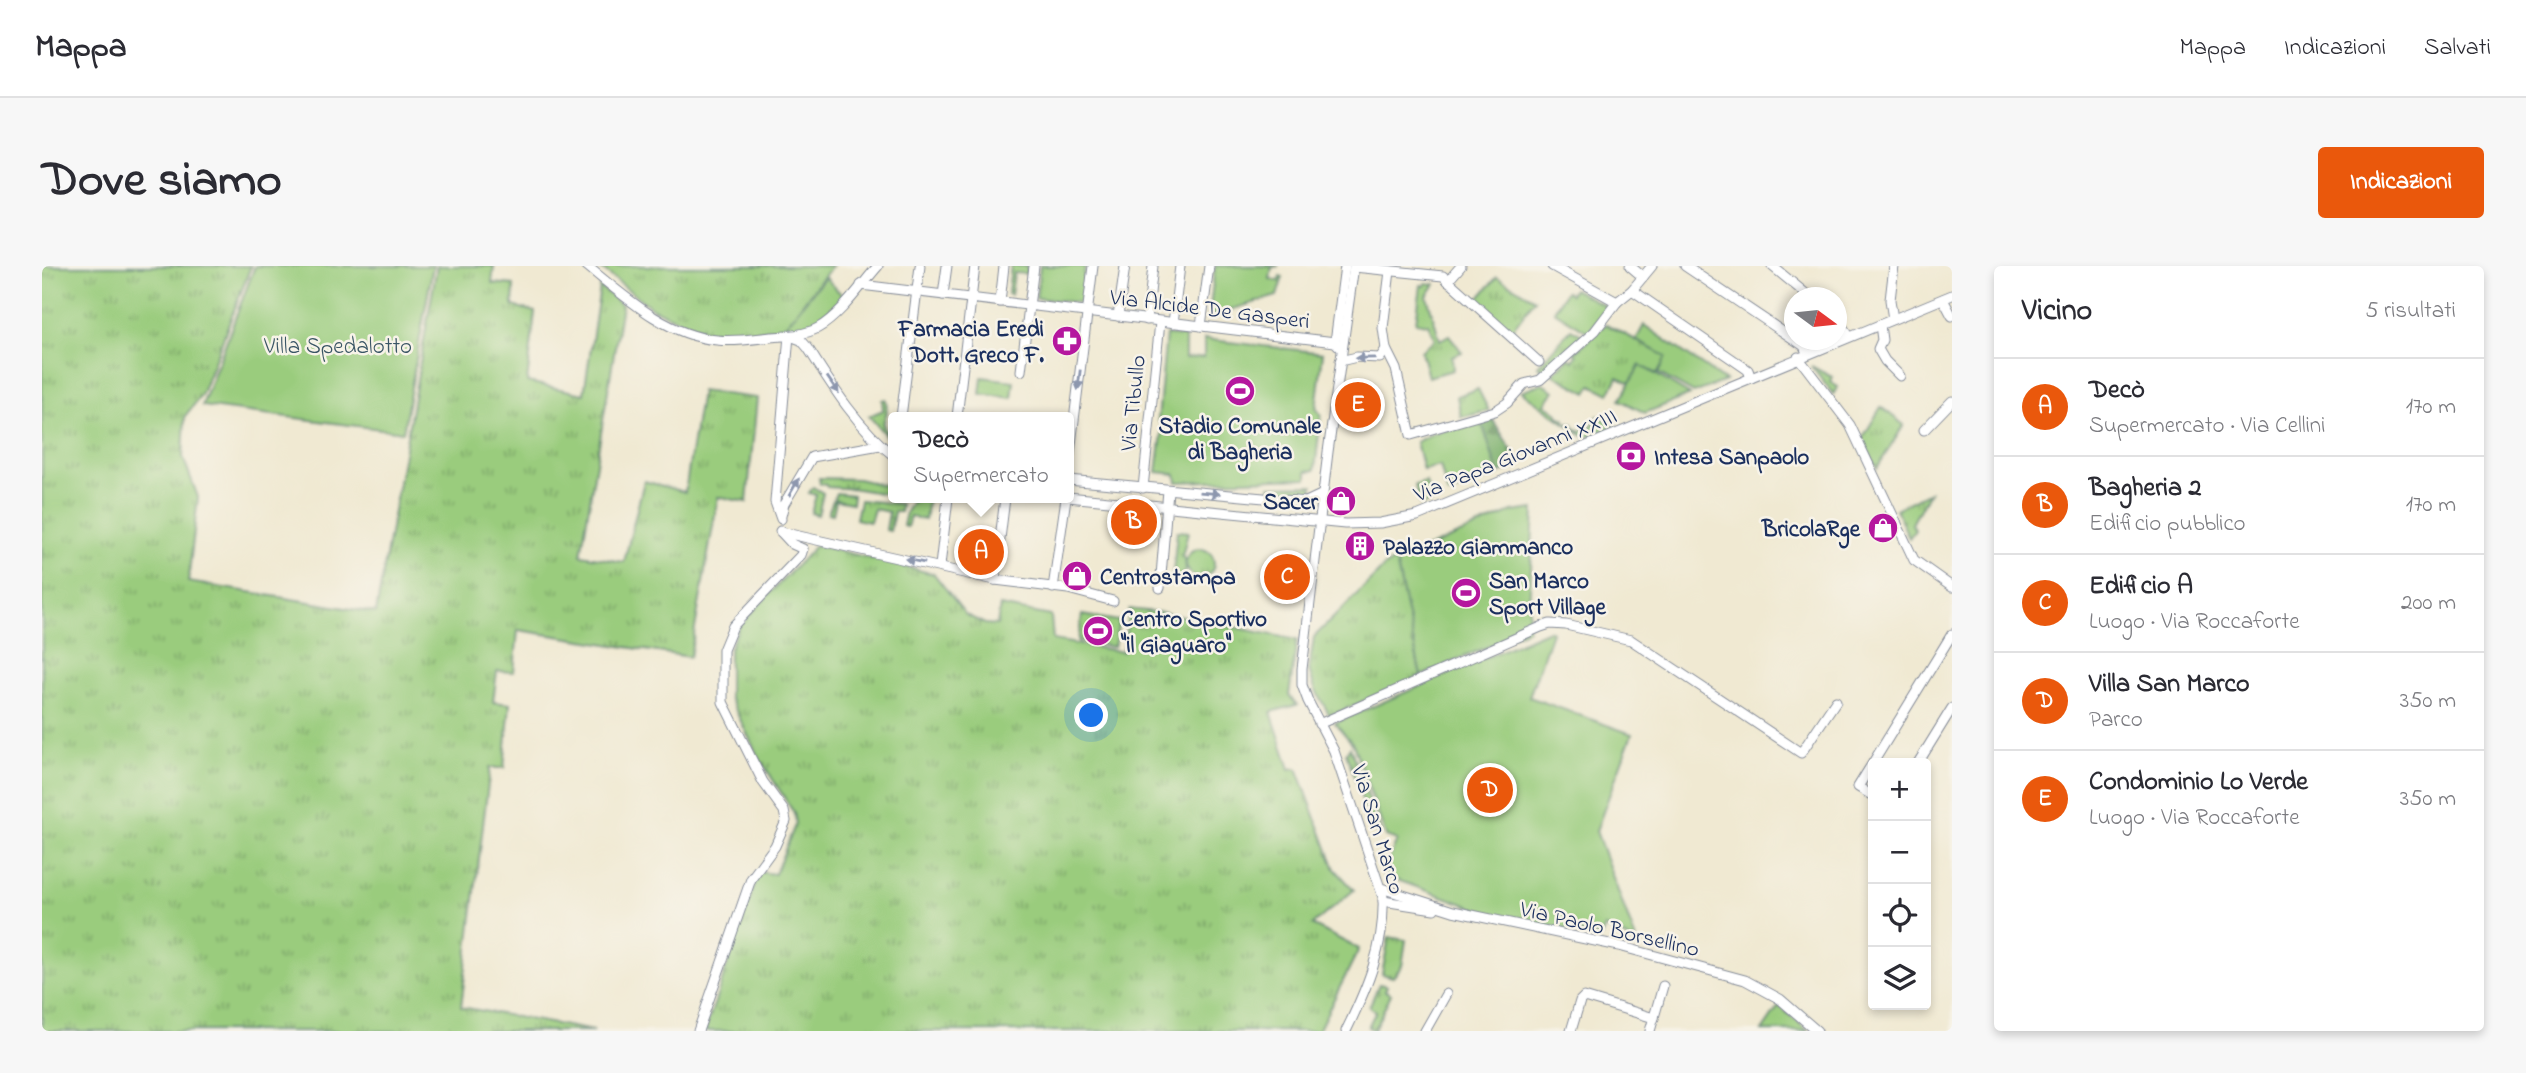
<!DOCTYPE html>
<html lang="it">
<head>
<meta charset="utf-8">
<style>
	body { margin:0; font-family:"Indie Flower",sans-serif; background:#f7f7f7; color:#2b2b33 }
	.controls { position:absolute; right:21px; bottom:21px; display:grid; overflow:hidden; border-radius:7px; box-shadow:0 4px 10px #0003 }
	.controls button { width:63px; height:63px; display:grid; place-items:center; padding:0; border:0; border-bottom:2px solid #e1e1e2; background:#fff; color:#2b2b33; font:35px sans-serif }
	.compass { position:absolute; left:1742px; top:21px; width:63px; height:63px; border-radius:50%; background:#fff; box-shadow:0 4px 10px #0003; rotate:105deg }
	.you { position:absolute; left:1050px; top:450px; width:24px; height:24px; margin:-18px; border:5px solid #fff; border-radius:50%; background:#1a73e8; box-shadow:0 0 0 10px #1a73e833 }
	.badge { display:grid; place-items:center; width:46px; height:46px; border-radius:50%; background:#ea580c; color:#fff; font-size:23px; font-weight:700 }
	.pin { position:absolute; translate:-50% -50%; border:4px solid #fff; box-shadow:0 2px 7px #0006 }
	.popup { position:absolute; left:846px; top:146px; width:186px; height:91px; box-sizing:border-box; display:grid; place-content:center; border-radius:7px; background:#fff; filter:drop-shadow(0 2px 5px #0005); font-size:23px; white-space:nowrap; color:#7c7c81 }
	.popup b { font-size:26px; color:#2b2b33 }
	.popup::after { content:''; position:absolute; left:50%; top:100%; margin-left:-14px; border:14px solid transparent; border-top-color:#fff }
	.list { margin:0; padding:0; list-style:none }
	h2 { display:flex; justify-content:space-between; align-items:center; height:91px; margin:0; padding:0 28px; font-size:30px }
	h2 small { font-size:23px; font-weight:400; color:#7c7c81 }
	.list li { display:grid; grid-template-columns:46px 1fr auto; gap:21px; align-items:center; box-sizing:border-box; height:98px; padding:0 28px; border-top:2px solid #e1e1e2 }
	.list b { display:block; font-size:26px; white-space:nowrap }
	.list p { margin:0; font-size:23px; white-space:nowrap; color:#7c7c81 }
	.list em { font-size:23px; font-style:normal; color:#7c7c81 }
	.icon { flex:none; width:38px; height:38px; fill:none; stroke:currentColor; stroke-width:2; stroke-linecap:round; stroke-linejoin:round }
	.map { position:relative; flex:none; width:1910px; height:765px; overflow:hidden; border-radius:7px }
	header { display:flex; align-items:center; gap:42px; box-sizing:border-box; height:98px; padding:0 35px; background:#fff; border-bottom:2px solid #e1e1e2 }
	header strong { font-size:33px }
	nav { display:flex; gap:38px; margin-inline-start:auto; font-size:24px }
	.intro { display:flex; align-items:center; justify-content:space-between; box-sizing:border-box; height:168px; padding:0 42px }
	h1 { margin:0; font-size:49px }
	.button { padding:18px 32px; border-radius:7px; background:#ea580c; color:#fff; font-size:24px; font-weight:700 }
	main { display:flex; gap:42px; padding:0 42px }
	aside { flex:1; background:#fff; border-radius:7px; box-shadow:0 4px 10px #0003 }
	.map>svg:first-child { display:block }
	.grass { fill:url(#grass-tufts); stroke:#5a7e6e; stroke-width:2 }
	.forest { fill:url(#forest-firs); stroke:#4b7065; stroke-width:2 }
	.green { fill:#9acc7d; stroke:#5a7e6e; stroke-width:2 }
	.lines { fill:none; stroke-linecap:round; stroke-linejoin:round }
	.minor-casing { stroke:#868c98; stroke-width:11 }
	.minor { stroke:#fff; stroke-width:9 }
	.oneway { fill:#8d97ae }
	.labels { text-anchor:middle; stroke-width:5; stroke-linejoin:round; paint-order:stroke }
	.street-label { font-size:23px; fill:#1b2f5e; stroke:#f7f3e8 }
	.poi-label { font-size:23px; font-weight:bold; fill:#1b2f5e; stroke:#f7f3e8; text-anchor:start }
	.park-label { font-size:23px; fill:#3b5666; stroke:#f7f3e8 }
</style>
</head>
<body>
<header>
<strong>Mappa</strong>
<nav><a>Mappa</a><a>Indicazioni</a><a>Salvati</a></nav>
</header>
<div class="intro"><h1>Dove siamo</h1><a class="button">Indicazioni</a></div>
<main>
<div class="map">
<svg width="1910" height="765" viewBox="0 0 1910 765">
	<defs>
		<pattern id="grass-tufts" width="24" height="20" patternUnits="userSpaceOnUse" patternTransform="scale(1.75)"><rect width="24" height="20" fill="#9acc7d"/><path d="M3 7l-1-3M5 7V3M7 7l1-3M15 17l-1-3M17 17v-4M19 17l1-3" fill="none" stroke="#7da66a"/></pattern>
		<pattern id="forest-firs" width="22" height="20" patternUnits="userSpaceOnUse" patternTransform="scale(1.75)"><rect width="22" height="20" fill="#7bb06c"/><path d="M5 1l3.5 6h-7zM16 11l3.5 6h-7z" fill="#64905c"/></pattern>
	</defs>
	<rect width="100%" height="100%" fill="#f7f3e8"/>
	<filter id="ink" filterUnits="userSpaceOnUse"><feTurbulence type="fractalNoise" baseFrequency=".0143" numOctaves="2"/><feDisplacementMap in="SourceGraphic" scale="14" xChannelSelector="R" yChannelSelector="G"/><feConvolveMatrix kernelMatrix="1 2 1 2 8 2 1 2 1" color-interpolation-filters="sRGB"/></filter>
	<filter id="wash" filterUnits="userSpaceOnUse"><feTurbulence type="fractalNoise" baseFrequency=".00686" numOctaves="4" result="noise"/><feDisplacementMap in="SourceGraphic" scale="28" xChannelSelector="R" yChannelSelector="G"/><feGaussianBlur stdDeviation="1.57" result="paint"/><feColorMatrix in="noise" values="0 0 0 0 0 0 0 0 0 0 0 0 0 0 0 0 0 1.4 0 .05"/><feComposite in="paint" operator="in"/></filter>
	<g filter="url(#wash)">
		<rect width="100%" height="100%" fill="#f0e9d2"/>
		<!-- grass -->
		<g class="grass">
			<polygon points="0,0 209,0 159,130 143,150 141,191 156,231 146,316 334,347 395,0 452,0 450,17 472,19 471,40 493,46 485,116 542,128 558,21 580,39 539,289 582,296 602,215 643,226 659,125 715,132 705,236 676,231 648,391 476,364 472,406 455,405 451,436 468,438 462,502 448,502 419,741 552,765 0,765"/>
			<polygon points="556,0 790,0 742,61 677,70 665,66 611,43"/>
			<polygon points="1455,11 1493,33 1469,65 1435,34"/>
			<polygon points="1383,17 1393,18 1385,30 1398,74 1407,69 1420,86 1410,90 1411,104 1386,111 1379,85 1393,73 1386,58 1374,56 1379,19 1383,20"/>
			<polygon points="1564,58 1625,91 1615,108 1598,99 1589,117 1576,111 1567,128 1550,119 1545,127 1510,108 1527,92 1531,95 1535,89 1532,87"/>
			<polygon points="1529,63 1543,71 1506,106 1496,100"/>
			<polygon points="1769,100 1790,111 1788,116 1796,121 1791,128"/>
			<polygon points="1436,123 1447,145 1419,151 1415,130"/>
			<polygon points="1839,141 1862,159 1835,202 1820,173"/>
			<polygon points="777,212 816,213 850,221 851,217 851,229 815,223 785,221 784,219 778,218"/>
			<polygon points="1384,216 1389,236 1378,239 1373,219"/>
			<polygon points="1271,219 1271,229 1260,231 1228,227 1228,220"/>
			<polygon points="771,221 781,227 776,249 769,247 774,229 767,227"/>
			<polygon points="1887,226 1870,258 1873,264 1867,272 1854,243"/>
			<polygon points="794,227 811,229 810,237 794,234 791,248 786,247"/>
			<polygon points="872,232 886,232 883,254 868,250 865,261 861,260 864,246"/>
			<polygon points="818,234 859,238 858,246 852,246 848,265 844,264 847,246 832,243 828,256 814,253"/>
			<polygon points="1135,265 1146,266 1140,291 1143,293 1144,305 1138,309 1136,319 1130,318"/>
			<polygon points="774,279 892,308 924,349 943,358 955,359 958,340 1009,350 1011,374 1081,386 1087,343 1123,347 1255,374 1247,429 1255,439 1229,446 1248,503 1255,502 1293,603 1312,624 1270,659 1317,683 1276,765 663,765 717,606 733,608 754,557 752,547 716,490 687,431 687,384 697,360"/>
			<circle cx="1158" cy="297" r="14"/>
			<polygon points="1354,295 1379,410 1288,450 1273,423 1267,404 1272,371 1344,299"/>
			<polygon points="1308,481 1339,567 1331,565 1304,487"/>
			<polygon points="1347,671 1364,674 1360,700 1351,711 1340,708"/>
			<polygon points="1337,718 1345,720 1343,725 1349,728 1332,764 1326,761 1334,745 1327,741"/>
		</g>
		<!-- forest -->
		<polygon class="forest" points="1449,151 1479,199 1456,208 1439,154"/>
		<!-- green -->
		<g class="green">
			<polygon points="213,0 391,0 361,166 160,140"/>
			<polygon points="969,0 985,0 985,8 972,7 969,29 966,28"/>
			<polygon points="998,0 1043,0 1039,37 994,32"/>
			<polygon points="1173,0 1237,0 1230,1 1228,13 1237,15 1238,10 1241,11 1235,30 1167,50"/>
			<path d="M 783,11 L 802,31 C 781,51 773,61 742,61 Z"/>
			<polygon points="1531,23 1566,41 1546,66 1512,45 1524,25 1528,28"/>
			<polygon points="1602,59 1612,66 1683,115 1652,127 1616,107 1624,91 1594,74"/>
			<polygon points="1124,69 1143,71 1143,92 1162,91 1162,73 1281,87 1274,142 1279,149 1273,204 1265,205 1265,212 1135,216 1134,208 1115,206 1121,160 1116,154"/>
			<polygon points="1598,99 1648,129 1603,147 1578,134"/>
			<polygon points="940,111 972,115 970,132 938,128"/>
			<polygon points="1500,117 1512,125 1503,138 1516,147 1516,150 1523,153 1523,156 1531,158 1532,162 1539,165 1549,161 1556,150 1574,159 1544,172 1479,125"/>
			<polygon points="844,133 845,146 841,158 846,172 827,150 841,144 840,134"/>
			<polygon points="1439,154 1456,208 1406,229 1398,200 1381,204 1374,176 1389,168"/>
			<polygon points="1492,243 1486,363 1379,410 1354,295 1470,246"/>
			<polygon points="1040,349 1077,355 1072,381 1036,375"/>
			<polygon points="1507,364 1510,366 1487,431 1590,468 1554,565 1595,677 1563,661 1559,670 1461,652 1341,609 1355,574 1344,570 1311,478 1293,457"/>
			<polygon points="1737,740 1766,765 1720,765"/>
		</g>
	</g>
	<g filter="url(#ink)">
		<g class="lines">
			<!-- minor casing -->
			<g class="minor-casing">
				<g id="minor">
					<path d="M 545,0 C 582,30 625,70 675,74 C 692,76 711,73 729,71 C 744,70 763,69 776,62 C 798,50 820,18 836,0"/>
					<polyline points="1510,0 1575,36"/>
					<polyline points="1588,0 1601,11"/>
					<polyline points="1643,0 1762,80 1765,87"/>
					<polyline points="1730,0 1769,32"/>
					<polyline points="1312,1 1401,10 1497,96"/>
					<polyline points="1348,5 1341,62 1344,83 1354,103 1369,169 1453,145 1465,137 1482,118 1498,114 1553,65 1575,36 1590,24 1610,0"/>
					<polyline points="1406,15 1419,0"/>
					<polyline points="819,19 1293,76 1300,83"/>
					<polyline points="1590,24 1706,104 1709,112"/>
					<polyline points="901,29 905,0"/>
					<polyline points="1901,33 1910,50"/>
					<polyline points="958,36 962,0"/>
					<polyline points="1076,50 1083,0"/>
					<polyline points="1794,52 1807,70"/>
					<polyline points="1851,53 1848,34 1852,0"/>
					<polyline points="1105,54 1111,0"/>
					<polyline points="1131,57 1138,0"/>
					<polyline points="1838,59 1840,74 1836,83 1843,95 1858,110"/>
					<polyline points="1159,60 1167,0"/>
					<path d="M 748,70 L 759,74 L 766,82 C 790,120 816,162 852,190"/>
					<polyline points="1293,76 1303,0"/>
					<polyline points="1756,91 1808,159 1872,294 1910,321"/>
					<polyline points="1298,95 1315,91 1338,92 1344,83"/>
					<polyline points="979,105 992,0"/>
					<polyline points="859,151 878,0"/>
					<polyline points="915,151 933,0"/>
					<polyline points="1882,164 1910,135"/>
					<polyline points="1026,203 1051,0"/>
					<polyline points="1026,214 1264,236 1281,228"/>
					<polyline points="1101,222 1118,56"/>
					<polyline points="1026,231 1303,258 1338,257 1375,250 1910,29"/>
					<polyline points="739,250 742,238 770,191 838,179"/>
					<polyline points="739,253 733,236 747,69"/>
					<polyline points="739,266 953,314 1026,323 1071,335"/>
					<polyline points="898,300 906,232"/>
					<polyline points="953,314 963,232"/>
					<polyline points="1011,322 1024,232"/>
					<polyline points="1118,322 1126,224"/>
					<polyline points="1277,458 1499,361 1508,358 1524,359 1589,374 1759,487 1794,435"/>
					<polyline points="1876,497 1910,442"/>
					<polyline points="1831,530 1816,521 1910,368"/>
					<polyline points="1339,622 1411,645 1577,680 1703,714 1738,733 1775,765"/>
					<polyline points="1341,635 1392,643"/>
					<polyline points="656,765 709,613 733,580 744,555 742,545 721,516 681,436 681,384 691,360 759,289 761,283 750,278 738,265"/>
					<path d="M 1304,765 C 1325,722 1343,680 1341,631 L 1292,485 L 1266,435 L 1260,419 L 1260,403 L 1286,186 L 1312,0"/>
					<polyline points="1383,765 1404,728"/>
					<polyline points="1529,765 1538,735 1542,731 1612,752"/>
					<polyline points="1608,765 1621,720"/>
				</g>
			</g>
			<!-- minor -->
			<use href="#minor" class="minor"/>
		</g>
		<!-- one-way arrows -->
		<defs><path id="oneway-solid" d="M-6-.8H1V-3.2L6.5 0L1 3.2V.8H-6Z" transform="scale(1.75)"/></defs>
		<g class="oneway">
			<use href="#oneway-solid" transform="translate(1323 92) rotate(179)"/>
			<use href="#oneway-solid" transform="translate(1037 114) rotate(97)"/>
			<use href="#oneway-solid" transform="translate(791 119) rotate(55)"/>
			<use href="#oneway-solid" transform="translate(752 221) rotate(-60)"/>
			<use href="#oneway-solid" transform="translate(1168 227) rotate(5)"/>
			<use href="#oneway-solid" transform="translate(873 295) rotate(-168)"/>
		</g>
	</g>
	<!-- icons -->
	<defs>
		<g id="pharmacy-disc" transform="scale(1.575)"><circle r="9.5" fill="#b5179e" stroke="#f7f3e8"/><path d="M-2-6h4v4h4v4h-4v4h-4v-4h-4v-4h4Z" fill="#fff"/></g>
		<g id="stadium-disc" transform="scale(1.575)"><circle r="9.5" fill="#b5179e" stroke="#f7f3e8"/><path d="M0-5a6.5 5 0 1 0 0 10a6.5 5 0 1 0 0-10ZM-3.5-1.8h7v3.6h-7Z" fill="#fff"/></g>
		<g id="bank-disc" transform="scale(1.575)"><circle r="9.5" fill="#b5179e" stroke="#f7f3e8"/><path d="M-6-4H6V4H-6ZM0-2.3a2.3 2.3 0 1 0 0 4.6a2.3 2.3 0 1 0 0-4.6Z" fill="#fff"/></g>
		<g id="shop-disc" transform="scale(1.575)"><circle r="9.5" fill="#b5179e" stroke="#f7f3e8"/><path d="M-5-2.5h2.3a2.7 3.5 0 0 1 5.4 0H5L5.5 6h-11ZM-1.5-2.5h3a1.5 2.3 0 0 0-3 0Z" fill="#fff"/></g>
		<g id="building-disc" transform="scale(1.575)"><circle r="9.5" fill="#b5179e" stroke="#f7f3e8"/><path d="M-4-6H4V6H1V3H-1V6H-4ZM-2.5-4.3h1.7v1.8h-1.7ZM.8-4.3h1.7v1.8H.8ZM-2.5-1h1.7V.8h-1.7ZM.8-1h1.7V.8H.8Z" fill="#fff"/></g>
	</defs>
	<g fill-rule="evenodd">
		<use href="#pharmacy-disc" x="1025" y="75"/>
		<use href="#stadium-disc" x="1198" y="125"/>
		<use href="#bank-disc" x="1589" y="190"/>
		<use href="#shop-disc" x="1299" y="235"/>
		<use href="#shop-disc" x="1841" y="262"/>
		<use href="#building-disc" x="1318" y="280"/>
		<use href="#shop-disc" x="1035" y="310"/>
		<use href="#stadium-disc" x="1424" y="327"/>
		<use href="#stadium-disc" x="1056" y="365"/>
	</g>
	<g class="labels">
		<!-- street labels -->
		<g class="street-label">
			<text transform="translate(1168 42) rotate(7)" y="8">Via Alcide De Gasperi</text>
			<text transform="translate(1090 137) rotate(-84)" y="8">Via Tibullo</text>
			<text transform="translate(1473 188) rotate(-22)" y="8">Via Papa Giovanni XXIII</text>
			<text transform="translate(1337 563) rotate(73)" y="8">Via San Marco</text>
			<text transform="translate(1568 662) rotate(13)" y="8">Via Paolo Borsellino</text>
		</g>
		<!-- poi labels -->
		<g class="poi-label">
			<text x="1002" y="70" text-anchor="end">Farmacia Eredi<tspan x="1002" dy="26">Dott. Greco F.</tspan></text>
			<text x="1198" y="167" text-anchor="middle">Stadio Comunale<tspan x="1198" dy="26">di Bagheria</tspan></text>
			<text x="1612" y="198">Intesa Sanpaolo</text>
			<text x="1276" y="243" text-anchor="end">Sacer</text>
			<text x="1818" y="270" text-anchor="end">BricolaRge</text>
			<text x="1341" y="288">Palazzo Giammanco</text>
			<text x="1058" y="318">Centrostampa</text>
			<text x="1447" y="322">San Marco<tspan x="1447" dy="26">Sport Village</tspan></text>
			<text x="1079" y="360">Centro Sportivo<tspan x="1079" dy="26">"il Giaguaro"</tspan></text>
		</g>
		<!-- park labels -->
		<g class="park-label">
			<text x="296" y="87">Villa Spedalotto</text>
		</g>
	</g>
</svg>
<div class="controls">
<button>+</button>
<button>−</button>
<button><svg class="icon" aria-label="locate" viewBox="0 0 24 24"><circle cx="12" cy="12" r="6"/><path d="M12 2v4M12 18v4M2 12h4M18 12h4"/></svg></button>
<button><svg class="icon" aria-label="layers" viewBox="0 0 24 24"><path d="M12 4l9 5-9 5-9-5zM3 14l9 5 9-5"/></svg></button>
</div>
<svg class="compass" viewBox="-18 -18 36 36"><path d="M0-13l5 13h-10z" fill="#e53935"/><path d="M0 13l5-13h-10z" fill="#7c7c81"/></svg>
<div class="you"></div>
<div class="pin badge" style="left:939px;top:286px">A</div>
<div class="popup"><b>Decò</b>Supermercato</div>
<div class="pin badge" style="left:1092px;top:256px">B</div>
<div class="pin badge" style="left:1245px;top:311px">C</div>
<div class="pin badge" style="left:1448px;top:524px">D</div>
<div class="pin badge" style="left:1316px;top:139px">E</div>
</div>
<aside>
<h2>Vicino<small>5 risultati</small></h2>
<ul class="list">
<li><span class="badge">A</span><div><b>Decò</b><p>Supermercato · Via Cellini</p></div><em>170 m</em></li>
<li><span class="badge">B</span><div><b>Bagheria 2</b><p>Edificio pubblico</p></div><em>170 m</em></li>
<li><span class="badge">C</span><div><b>Edificio A</b><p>Luogo · Via Roccaforte</p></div><em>200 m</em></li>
<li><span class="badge">D</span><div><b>Villa San Marco</b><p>Parco</p></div><em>350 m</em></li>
<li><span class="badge">E</span><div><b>Condominio Lo Verde</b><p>Luogo · Via Roccaforte</p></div><em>350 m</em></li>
</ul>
</aside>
</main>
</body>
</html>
